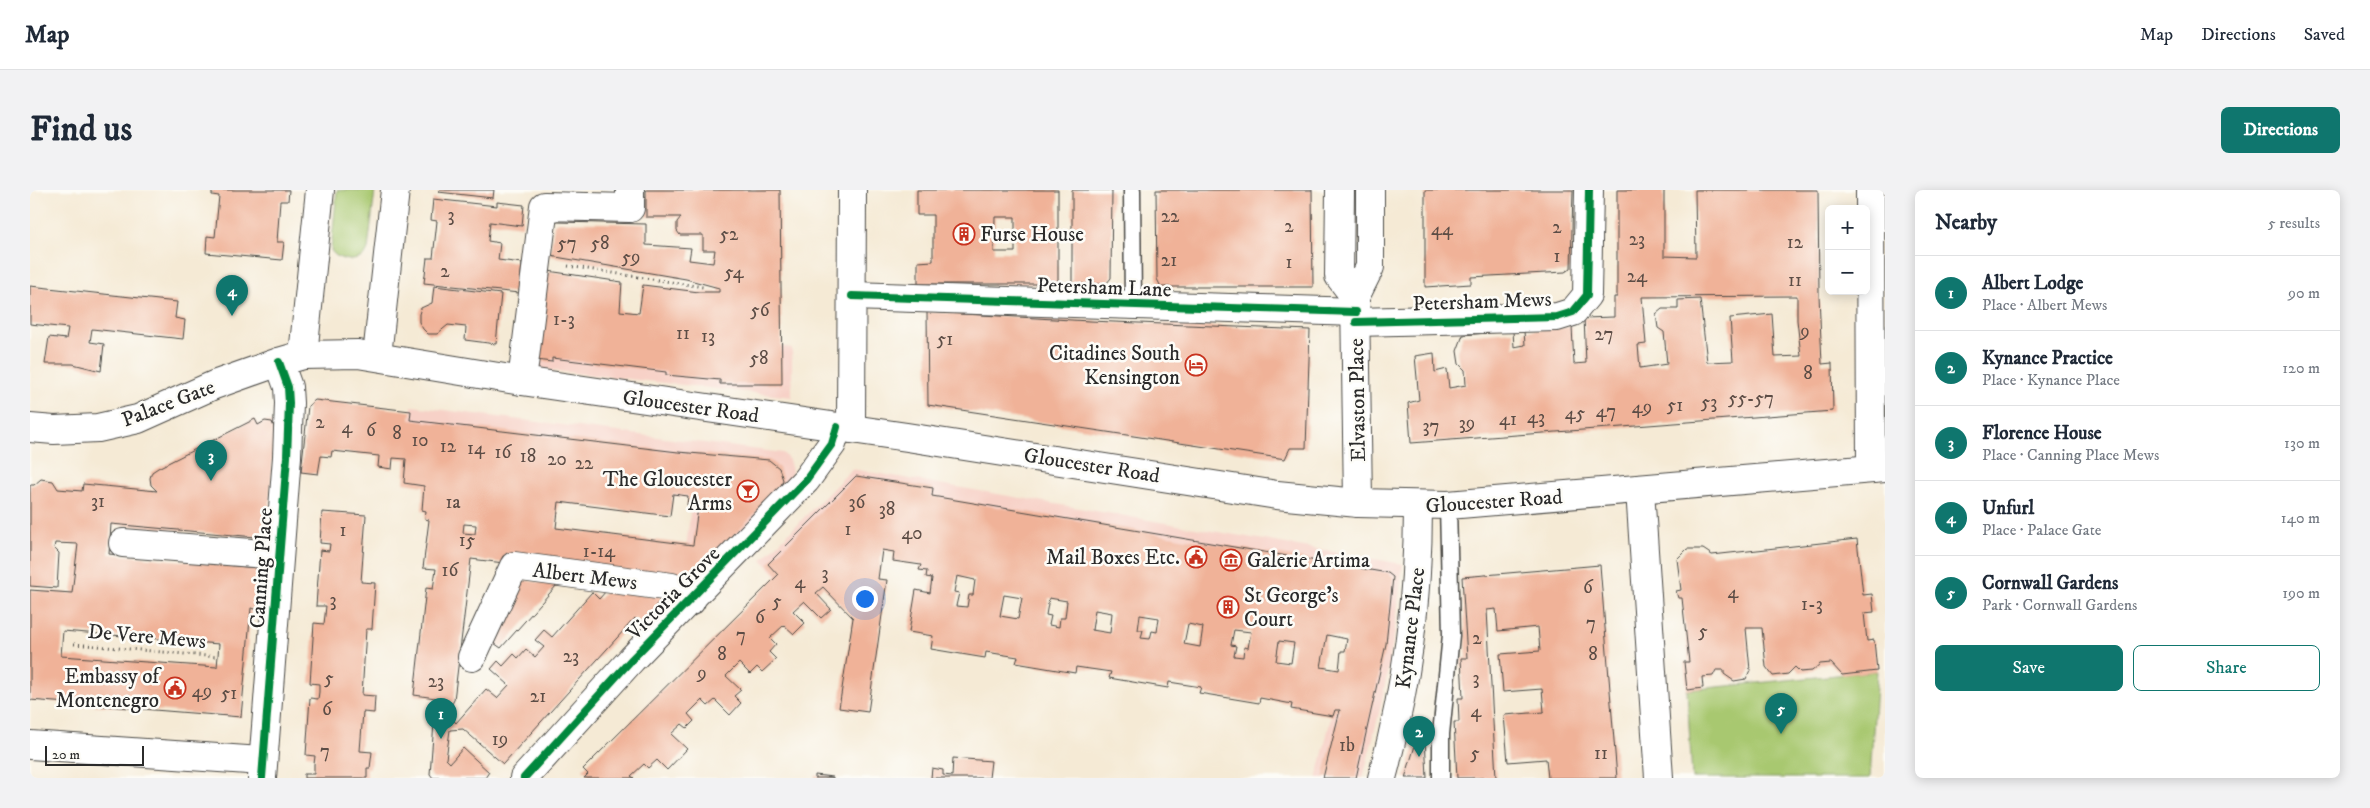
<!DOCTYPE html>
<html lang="en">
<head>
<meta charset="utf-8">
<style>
	body { margin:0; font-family:"IM FELL DW Pica",serif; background:#f2f2f3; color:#1f2937 }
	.controls { position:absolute; right:15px; top:15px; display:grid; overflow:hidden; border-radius:8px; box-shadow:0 2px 12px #0003 }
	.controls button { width:45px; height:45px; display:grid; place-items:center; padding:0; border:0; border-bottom:1px solid #e0e1e3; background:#fff; color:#1f2937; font:25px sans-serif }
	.scale { position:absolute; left:15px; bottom:12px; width:99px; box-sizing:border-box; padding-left:5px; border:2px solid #2b2b2b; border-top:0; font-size:14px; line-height:18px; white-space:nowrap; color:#2b2b2b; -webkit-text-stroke:4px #fdfcf7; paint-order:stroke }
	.you { position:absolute; left:834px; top:408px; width:18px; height:18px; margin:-12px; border:4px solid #fff; border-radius:50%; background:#1a73e8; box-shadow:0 0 0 8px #1a73e833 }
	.badge { display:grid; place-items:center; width:32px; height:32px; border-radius:50%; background:#0f766e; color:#fff; font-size:16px; font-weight:700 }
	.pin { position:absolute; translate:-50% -41px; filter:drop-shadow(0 1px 2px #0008) }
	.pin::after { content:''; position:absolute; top:26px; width:18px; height:15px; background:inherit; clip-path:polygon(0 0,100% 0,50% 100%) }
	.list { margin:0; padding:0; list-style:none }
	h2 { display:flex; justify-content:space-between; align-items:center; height:65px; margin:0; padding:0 20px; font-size:21px }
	h2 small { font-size:16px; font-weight:400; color:#747a83 }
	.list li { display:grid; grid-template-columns:32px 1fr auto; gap:15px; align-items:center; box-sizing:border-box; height:75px; padding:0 20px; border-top:1px solid #e0e1e3 }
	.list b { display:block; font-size:19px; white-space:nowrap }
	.list p { margin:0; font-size:16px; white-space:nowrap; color:#747a83 }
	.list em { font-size:16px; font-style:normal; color:#747a83 }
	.actions { display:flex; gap:10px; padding:15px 20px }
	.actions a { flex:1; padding:11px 0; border:1px solid #0f766e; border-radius:8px; text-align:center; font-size:18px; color:#0f766e }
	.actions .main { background:#0f766e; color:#fff }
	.map { position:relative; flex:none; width:1855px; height:588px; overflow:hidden; border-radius:8px }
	header { display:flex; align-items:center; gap:30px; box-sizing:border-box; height:70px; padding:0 25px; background:#fff; border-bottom:1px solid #e0e1e3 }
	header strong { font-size:24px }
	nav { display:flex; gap:28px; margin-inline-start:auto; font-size:18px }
	.intro { display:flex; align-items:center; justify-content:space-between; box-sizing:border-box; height:120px; padding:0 30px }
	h1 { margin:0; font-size:35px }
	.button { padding:12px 22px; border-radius:8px; background:#0f766e; color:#fff; font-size:18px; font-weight:700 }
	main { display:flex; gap:30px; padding:0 30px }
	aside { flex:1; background:#fff; border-radius:8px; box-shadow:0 2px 12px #0003 }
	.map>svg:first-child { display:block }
	.built { fill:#f7d1c7 }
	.green { fill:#a8c870; stroke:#6a7a4e }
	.building { fill:#f0b298; fill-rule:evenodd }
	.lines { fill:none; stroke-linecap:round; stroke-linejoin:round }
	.lane-casing { stroke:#494844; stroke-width:19 }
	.street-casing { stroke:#494844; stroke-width:30 }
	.secondary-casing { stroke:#494844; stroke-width:30 }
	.path { stroke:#494844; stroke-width:3; stroke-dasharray:1 4; stroke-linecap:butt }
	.lane { stroke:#fff; stroke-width:16 }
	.street { stroke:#fff; stroke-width:28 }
	.secondary { stroke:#fff; stroke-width:28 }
	.cycleway-casing { stroke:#fdfcf7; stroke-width:11 }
	.cycleway { stroke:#00873e; stroke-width:8 }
	.labels { text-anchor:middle; stroke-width:5; stroke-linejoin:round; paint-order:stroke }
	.number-label { font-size:19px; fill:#5c4d46 }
	.poi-label { font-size:21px; fill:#2b2b2b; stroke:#fdfcf7; text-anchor:end }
	.street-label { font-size:21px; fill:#2b2b2b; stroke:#fdfcf7 }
</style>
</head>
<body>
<header>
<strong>Map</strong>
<nav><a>Map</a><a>Directions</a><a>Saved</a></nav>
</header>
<div class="intro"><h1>Find us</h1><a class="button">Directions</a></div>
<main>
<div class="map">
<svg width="1855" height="588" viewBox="0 0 1855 588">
	<rect width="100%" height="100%" fill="#fdfcf7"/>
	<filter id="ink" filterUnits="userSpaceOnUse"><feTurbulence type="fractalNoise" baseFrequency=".02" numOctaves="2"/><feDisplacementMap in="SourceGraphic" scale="10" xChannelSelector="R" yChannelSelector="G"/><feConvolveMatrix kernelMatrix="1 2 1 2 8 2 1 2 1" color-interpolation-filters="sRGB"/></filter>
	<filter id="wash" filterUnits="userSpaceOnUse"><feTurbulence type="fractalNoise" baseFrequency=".0096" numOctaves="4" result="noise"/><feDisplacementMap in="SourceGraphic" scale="20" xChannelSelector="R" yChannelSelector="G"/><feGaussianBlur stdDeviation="1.12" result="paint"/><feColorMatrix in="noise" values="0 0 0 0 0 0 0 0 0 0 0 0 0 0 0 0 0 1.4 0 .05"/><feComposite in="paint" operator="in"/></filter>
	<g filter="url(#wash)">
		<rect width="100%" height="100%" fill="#f5ead5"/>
		<!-- built -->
		<g class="built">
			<polygon points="508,120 762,158 762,207 499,178"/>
			<polygon points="382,216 753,263 759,270 762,281 759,293 666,392 652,392 662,308 375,275"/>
			<polygon points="822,279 1373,374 1364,447 1351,515 1333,588 1287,588 1322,436 832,344 776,417 732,370"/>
		</g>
		<!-- green -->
		<g class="green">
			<path d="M 307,0 L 345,0 L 338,59 C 334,74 308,73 301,60 Z"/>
			<polygon points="1847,481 1840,588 1662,588 1657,500"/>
		</g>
		<g id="blocks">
			<!-- building -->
			<g class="building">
				<polygon points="182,0 259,0 258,11 250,11 247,52 254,52 252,70 176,63 177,46 185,47 189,6 182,5"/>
				<polygon points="409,0 464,0 463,8 408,2"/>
				<polygon points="616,0 750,0 752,194 690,194 690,190 636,185 636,182 522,168 522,172 506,170 518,81 592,92 590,121 609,123 613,95 669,102 689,102 689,98 656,89 520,66 524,34 528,32 616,34 616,55 661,58 659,70 683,73 685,60 673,60 673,45 650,45 647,41 647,32 651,27 616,27"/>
				<path d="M 887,0 L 1028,0 L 1028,94 L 888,94 L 888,72 L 903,71 L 903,25 L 887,25 ZM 965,27 L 985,27 L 985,62 L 964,62 Z"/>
				<polygon points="1042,0 1082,0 1081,88 1076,94 1042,94"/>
				<polygon points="1126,0 1282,0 1283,97 1131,97 1127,89"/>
				<polygon points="1395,0 1543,0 1541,78 1535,82 1441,87 1441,94 1395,97"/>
				<path d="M 1587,0 L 1634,0 L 1634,66 L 1666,67 L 1665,0 L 1788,0 L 1789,105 L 1792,174 L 1802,173 L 1803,221 L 1381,253 L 1378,213 L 1389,210 L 1385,166 L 1404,163 L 1405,182 L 1417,179 L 1419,198 L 1436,195 L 1435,180 L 1429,174 L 1427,161 L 1433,145 L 1483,141 L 1484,157 L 1495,155 L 1494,141 L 1542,137 L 1544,174 L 1556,173 L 1554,128 L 1584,127 L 1584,107 L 1587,107 ZM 1767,106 L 1767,130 L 1771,166 L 1745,167 L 1742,124 L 1700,128 L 1703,171 L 1677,172 L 1670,109 L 1648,110 L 1648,119 L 1632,119 L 1626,124 L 1628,138 L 1634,142 L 1637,174 L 1610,178 L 1608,155 L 1616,154 L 1612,107 Z"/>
				<polygon points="403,9 467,16 467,12 494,15 492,36 460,32 458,51 470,53 468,70 492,73 489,103 394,93 397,68 403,68 407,31 401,30"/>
				<polygon points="0,96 147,112 145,128 155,130 153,149 62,139 60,152 74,154 71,181 43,174 15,174 19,147 36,149 38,138 0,134"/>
				<polygon points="404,96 471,104 466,154 435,150 436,137 418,135 407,144 398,144 393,139 389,132 389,124 391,118 402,113"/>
				<polygon points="897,122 1060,131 1280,140 1276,258 1260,258 1255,269 1249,268 898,215"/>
				<path d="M 285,210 L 381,221 L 380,230 L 648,262 L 739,270 L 749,278 L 753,290 L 751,296 L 662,389 L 475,365 L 474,373 L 441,369 L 424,510 L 417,523 L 426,533 L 456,499 L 467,508 L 479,495 L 461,479 L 468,471 L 473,476 L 484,464 L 488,468 L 496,459 L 505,467 L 514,457 L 505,450 L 514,440 L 522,447 L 562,402 L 569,409 L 577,400 L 634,407 L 626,415 L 624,423 L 617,431 L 609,432 L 605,428 L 473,574 L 433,539 L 420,540 L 416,569 L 420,573 L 433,558 L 459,582 L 455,588 L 403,588 L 400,584 L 406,508 L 384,505 L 396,398 L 403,399 L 406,379 L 393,378 L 399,330 L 395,329 L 396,321 L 392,320 L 394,296 L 374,293 L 376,269 L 363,268 L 362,279 L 348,277 L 349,266 L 302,261 L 301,267 L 291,266 L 288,284 L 271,282 L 278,216 ZM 643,304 L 658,306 L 657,315 L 668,317 L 663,355 L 526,338 L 529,312 L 640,326 ZM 434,334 L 446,335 L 445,344 L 433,343 Z"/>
				<path d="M 225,229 L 228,235 L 235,231 L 242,232 L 245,240 L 237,348 L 81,334 L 79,364 L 238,379 L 234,421 L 221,418 L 211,527 L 0,510 L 0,400 L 42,403 L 48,354 L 25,353 L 24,358 L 29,363 L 27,398 L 0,396 L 0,295 L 4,295 L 11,289 L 23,291 L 28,299 L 52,301 L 53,294 L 127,301 L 121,295 L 120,288 L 122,282 L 128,278 ZM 33,441 L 189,454 L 187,477 L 31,466 Z"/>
				<path d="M 826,286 L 903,298 L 902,306 L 1358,383 L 1363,387 L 1356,454 L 1326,588 L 1293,588 L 1310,520 L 1305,520 L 1303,526 L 1261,519 L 1262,514 L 1230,508 L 1229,513 L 1169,503 L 1171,497 L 1139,492 L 1138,498 L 1079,488 L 1081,482 L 1046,477 L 1045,483 L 986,473 L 988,467 L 956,462 L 955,468 L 901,459 L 903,446 L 879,442 L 886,400 L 900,403 L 902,388 L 896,387 L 897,381 L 889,380 L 891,375 L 863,371 L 864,362 L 852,360 L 848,389 L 857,390 L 838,522 L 809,518 L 823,428 L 793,397 L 786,403 L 801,419 L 791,428 L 774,411 L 763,421 L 775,433 L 764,444 L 754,435 L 740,448 L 746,454 L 739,462 L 746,469 L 732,482 L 727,477 L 720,484 L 709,473 L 696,486 L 711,500 L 704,506 L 711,513 L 700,525 L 685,510 L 678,516 L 672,510 L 658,524 L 664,531 L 657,538 L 652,534 L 641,544 L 657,559 L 637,580 L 627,570 L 618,578 L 614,574 L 601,586 L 604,588 L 554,588 L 558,584 L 553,579 L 748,385 L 738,374 ZM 927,386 L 945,390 L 943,405 L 939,405 L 937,417 L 926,416 L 929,403 L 924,402 ZM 974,405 L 992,408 L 988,429 L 970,426 ZM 1019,408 L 1037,411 L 1035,428 L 1030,428 L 1029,437 L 1019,435 L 1021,426 L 1016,425 ZM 1065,420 L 1082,423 L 1080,443 L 1062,440 ZM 1110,425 L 1129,428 L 1127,442 L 1122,441 L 1120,449 L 1111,448 L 1113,440 L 1108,440 ZM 1158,434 L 1173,437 L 1170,457 L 1154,454 ZM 1204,440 L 1221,442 L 1218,458 L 1214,457 L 1213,467 L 1204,466 L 1206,456 L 1201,455 ZM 1297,445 L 1317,449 L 1315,461 L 1311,461 L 1309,480 L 1291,477 ZM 1249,451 L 1264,453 L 1261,473 L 1246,471 Z"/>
				<polygon points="292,322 336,325 331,392 345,393 342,439 336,439 332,505 345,506 344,523 333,522 330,561 342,562 340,578 337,578 337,588 274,588 274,584 284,584 284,574 285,566 276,565 280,508 288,509 289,502 289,494 280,493 284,433 294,434 296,416 286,416 290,360 299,361 300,354 290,353"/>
				<polygon points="1827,349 1833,405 1842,404 1844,422 1834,423 1837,451 1844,450 1847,481 1812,485 1801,473 1790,474 1782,481 1770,482 1765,477 1758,484 1743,486 1736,477 1732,438 1716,438 1720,480 1716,489 1704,491 1694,484 1694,480 1686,480 1683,486 1672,487 1673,498 1657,500 1654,472 1659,472 1652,408 1648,408 1646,401 1651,400 1647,369 1657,359 1673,359 1682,365"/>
				<polygon points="1570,375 1587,588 1518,588 1516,569 1478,572 1474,525 1514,522 1512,499 1473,502 1470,464 1510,461 1508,437 1468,441 1466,419 1457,420 1466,588 1427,588 1424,532 1429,532 1428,508 1433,508 1431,468 1437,468 1432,387"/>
				<polygon points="487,389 527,395 471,458 461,451"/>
				<polygon points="1388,546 1395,547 1397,588 1375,588"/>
				<polygon points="923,568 961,571 959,588 901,588 902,578 913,580 913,585 922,586"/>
				<polygon points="785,585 803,587 803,588 785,588"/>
			</g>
		</g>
	</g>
	<g filter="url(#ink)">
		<use href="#blocks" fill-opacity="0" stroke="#494844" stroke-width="1"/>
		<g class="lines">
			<!-- lane casing -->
			<g class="lane-casing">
				<g id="lane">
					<polyline points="1102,0 1103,115"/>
					<polyline points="1411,588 1411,544 1421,445 1418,315"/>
				</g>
			</g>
			<!-- street casing -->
			<g class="street-casing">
				<g id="street">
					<polyline points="1310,0 1309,86 1325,107"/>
					<polyline points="1840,0 1841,279"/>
					<polyline points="822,106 1326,122"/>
					<polyline points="1326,132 1527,127 1543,122 1557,105 1559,0"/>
					<polyline points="273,165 290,0"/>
					<polyline points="347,166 365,0"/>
					<polyline points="492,191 514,16 600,18 600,0"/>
					<polyline points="821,239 822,0"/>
					<polyline points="1610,300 1629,588"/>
					<polyline points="1328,313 1325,107 1340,77 1340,0"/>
					<polyline points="93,353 249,365"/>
					<polyline points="442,467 484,376 642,397 661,411"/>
					<polyline points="0,555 233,571"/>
					<polyline points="232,588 257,267 259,213 258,197 249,172"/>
					<polyline points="494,588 602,469 776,290 802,254 807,237"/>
					<path d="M 1352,588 C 1377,494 1388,413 1388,316"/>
				</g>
			</g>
			<!-- secondary casing -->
			<g class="secondary-casing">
				<polyline id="secondary" points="0,238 24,240 68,238 108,229 184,195 249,172 273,165 328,164 492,191 877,247 1247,305 1328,313 1418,315 1855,278"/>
			</g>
			<!-- path -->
			<g class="path">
				<polyline points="538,76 673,97"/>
				<polyline points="44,454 188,467"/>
			</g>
			<!-- lane -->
			<use href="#lane" class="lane"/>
			<!-- street -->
			<use href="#street" class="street"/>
			<!-- secondary -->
			<use href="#secondary" class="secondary"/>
			<!-- cycleway casing -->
			<g class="cycleway-casing">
				<g id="cycleway">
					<polyline points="822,106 1326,122"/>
					<polyline points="1326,132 1527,127 1543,122 1557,105 1559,0"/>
					<polyline points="232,588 257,267 259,213 258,197 249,172"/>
					<polyline points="494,588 602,469 776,290 802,254 807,237"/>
				</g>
			</g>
			<!-- cycleway -->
			<use href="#cycleway" class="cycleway"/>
		</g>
	</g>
	<!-- icons -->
	<defs>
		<g id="building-ring" transform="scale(1.125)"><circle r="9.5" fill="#fdfcf7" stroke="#c8321e" stroke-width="1.5"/><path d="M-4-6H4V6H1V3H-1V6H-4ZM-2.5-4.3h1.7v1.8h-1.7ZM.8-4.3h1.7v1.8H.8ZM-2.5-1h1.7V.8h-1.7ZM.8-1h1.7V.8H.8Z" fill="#c8321e"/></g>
		<g id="hotel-ring" transform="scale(1.125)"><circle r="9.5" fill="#fdfcf7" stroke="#c8321e" stroke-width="1.5"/><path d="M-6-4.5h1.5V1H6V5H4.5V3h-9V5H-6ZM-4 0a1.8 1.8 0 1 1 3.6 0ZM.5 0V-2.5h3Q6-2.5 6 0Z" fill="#c8321e"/></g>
		<g id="bar-ring" transform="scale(1.125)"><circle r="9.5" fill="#fdfcf7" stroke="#c8321e" stroke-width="1.5"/><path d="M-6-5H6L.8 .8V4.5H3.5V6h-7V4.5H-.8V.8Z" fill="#c8321e"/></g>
		<g id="civic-ring" transform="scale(1.125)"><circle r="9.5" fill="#fdfcf7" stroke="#c8321e" stroke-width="1.5"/><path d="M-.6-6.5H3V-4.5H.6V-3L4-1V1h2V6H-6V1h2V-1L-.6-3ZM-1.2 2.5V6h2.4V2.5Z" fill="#c8321e"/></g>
		<g id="museum-ring" transform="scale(1.125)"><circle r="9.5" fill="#fdfcf7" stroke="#c8321e" stroke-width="1.5"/><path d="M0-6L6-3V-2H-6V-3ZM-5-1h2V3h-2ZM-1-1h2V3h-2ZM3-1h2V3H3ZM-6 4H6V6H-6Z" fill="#c8321e"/></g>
	</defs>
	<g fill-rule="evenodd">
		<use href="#building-ring" x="934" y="44"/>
		<use href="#hotel-ring" x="1166" y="175"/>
		<use href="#bar-ring" x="718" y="301"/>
		<use href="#civic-ring" x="1166" y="367"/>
		<use href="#museum-ring" x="1201" y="370"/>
		<use href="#building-ring" x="1198" y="417"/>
		<use href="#civic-ring" x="145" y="498"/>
	</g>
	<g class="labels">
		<!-- number labels -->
		<g class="number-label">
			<text x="421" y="31">3</text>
			<text x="1140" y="32">22</text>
			<text x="1259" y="42">2</text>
			<text x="1527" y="43">2</text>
			<text x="1412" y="45">44</text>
			<text x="699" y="50">52</text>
			<text x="1607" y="55">23</text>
			<text x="1765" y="58">12</text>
			<text x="537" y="59">57</text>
			<text x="570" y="59">58</text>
			<text x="1527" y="72">1</text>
			<text x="601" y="73">59</text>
			<text x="1139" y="76">21</text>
			<text x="1259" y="78">1</text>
			<text x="415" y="87">2</text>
			<text x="704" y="88">54</text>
			<text x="1607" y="92">24</text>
			<text x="1765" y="96">11</text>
			<text x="730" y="126">56</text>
			<text x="534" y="135">1-3</text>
			<text x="1775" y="147">9</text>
			<text x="653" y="149">11</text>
			<text x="1574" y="150">27</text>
			<text x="678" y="152">13</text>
			<text x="915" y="155">51</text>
			<text x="729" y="174">58</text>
			<text x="1778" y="189">8</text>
			<text x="1721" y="214">55-57</text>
			<text x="1679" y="218">53</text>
			<text x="1645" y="221">51</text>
			<text x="1612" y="223">49</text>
			<text x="1576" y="227">47</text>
			<text x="1545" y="229">45</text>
			<text x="1506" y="233">43</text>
			<text x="1478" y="235">41</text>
			<text x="290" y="238">2</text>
			<text x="1437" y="239">39</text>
			<text x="1401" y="242">37</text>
			<text x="317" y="243">4</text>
			<text x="341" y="246">6</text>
			<text x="367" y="249">8</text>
			<text x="390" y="256">10</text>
			<text x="418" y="262">12</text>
			<text x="446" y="264">14</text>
			<text x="473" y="268">16</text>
			<text x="498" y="272">18</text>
			<text x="527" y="275">20</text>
			<text x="554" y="279">22</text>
			<text x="68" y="317">31</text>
			<text x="423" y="318">1a</text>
			<text x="827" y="318">36</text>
			<text x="857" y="325">38</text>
			<text x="818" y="345">1</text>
			<text x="313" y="346">1</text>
			<text x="882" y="349">40</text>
			<text x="437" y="356">15</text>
			<text x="569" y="367">1-14</text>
			<text x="420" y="386">16</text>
			<text x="795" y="389">3</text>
			<text x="770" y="398">4</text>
			<text x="1558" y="403">6</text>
			<text x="1703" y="408">4</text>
			<text x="303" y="416">3</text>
			<text x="747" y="417">5</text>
			<text x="1782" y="420">1-3</text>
			<text x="730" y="433">6</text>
			<text x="1561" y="439">7</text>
			<text x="1673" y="447">5</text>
			<text x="711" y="451">7</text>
			<text x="1447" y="454">2</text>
			<text x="692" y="470">8</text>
			<text x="1563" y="470">8</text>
			<text x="541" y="472">23</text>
			<text x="672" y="489">9</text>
			<text x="299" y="494">5</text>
			<text x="1446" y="494">3</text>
			<text x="406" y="497">23</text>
			<text x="172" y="507">49</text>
			<text x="199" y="509">51</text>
			<text x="508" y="512">21</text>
			<text x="297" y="525">6</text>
			<text x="1446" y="527">4</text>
			<text x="470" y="555">19</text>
			<text x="1317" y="561">1b</text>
			<text x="295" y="567">7</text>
			<text x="1445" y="569">5</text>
			<text x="1571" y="569">11</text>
		</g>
		<!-- poi labels -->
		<g class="poi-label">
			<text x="950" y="51" text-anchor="start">Furse House</text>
			<text x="1150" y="170">Citadines South<tspan x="1150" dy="24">Kensington</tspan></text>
			<text x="702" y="296">The Gloucester<tspan x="702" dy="24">Arms</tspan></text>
			<text x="1150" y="374">Mail Boxes Etc.</text>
			<text x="1217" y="377" text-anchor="start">Galerie Artima</text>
			<text x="1214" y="412" text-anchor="start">St George's<tspan x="1214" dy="24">Court</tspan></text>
			<text x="129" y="493">Embassy of<tspan x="129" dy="24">Montenegro</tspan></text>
		</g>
		<!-- street labels -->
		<g class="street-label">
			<text transform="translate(1074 97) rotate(2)" y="7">Petersham Lane</text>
			<text transform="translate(1452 111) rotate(-2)" y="7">Petersham Mews</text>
			<text transform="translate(1327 210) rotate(-91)" y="7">Elvaston Place</text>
			<text transform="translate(138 213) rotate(-21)" y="7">Palace Gate</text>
			<text transform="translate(661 216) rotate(8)" y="7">Gloucester Road</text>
			<text transform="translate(1062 275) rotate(9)" y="7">Gloucester Road</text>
			<text transform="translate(1464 311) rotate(-4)" y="7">Gloucester Road</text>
			<text transform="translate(231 378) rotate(-86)" y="7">Canning Place</text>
			<text transform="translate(555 386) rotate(7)" y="7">Albert Mews</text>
			<text transform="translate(643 403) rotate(-45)" y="7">Victoria Grove</text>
			<text transform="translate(1380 438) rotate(-83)" y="7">Kynance Place</text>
			<text transform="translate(117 446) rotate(5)" y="7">De Vere Mews</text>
		</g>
	</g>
</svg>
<div class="controls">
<button>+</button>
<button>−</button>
</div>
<div class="scale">20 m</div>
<div class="you"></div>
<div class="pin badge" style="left:411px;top:549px">1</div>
<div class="pin badge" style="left:1389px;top:567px">2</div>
<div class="pin badge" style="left:181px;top:291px">3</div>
<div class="pin badge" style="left:202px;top:126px">4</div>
<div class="pin badge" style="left:1751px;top:544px">5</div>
</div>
<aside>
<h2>Nearby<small>5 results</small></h2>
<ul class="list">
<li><span class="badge">1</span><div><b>Albert Lodge</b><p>Place · Albert Mews</p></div><em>90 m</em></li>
<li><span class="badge">2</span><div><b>Kynance Practice</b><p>Place · Kynance Place</p></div><em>120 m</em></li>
<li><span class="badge">3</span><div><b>Florence House</b><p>Place · Canning Place Mews</p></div><em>130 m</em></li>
<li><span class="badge">4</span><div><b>Unfurl</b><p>Place · Palace Gate</p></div><em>140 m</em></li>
<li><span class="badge">5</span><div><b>Cornwall Gardens</b><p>Park · Cornwall Gardens</p></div><em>190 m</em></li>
</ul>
<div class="actions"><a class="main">Save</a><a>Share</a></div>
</aside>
</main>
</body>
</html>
